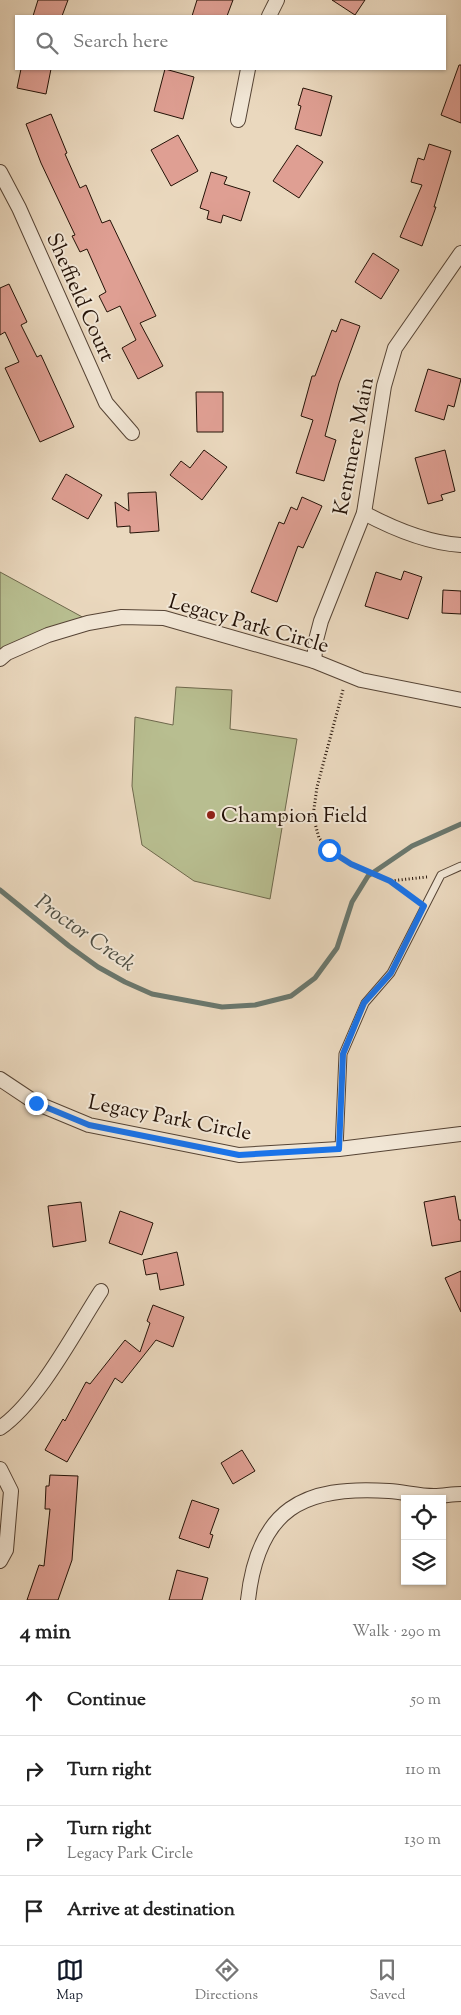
<!DOCTYPE html>
<html lang="en">
<head>
<meta charset="utf-8">
<style>
	body { margin:0; font-family:"Sorts Mill Goudy",serif; background:#f2f2f2; color:#222 }
	.controls { position:absolute; right:15px; bottom:15px; display:grid; overflow:hidden; border-radius:0px; box-shadow:0 1px 4px #0004 }
	.controls button { width:45px; height:45px; display:grid; place-items:center; padding:0; border:0; border-bottom:1px solid #e0e0e0; background:#fff; color:#222; font:25px sans-serif }
	.stop { position:absolute; width:15px; height:15px; margin:-11px; border:4px solid #1a73e8; border-radius:50%; background:#fff }
	.stop.end { background:#1a73e8; border-color:#fff; box-shadow:0 1px 5px #0008 }
	.list { margin:0; padding:0; list-style:none }
	h2 { display:flex; justify-content:space-between; align-items:center; height:65px; margin:0; padding:0 20px; font-size:21px }
	h2 small { font-size:16px; font-weight:400; color:#767676 }
	.list li { display:grid; grid-template-columns:32px 1fr auto; gap:15px; align-items:center; box-sizing:border-box; height:70px; padding:0 20px; border-top:1px solid #e0e0e0 }
	.list b { display:block; font-size:19px; white-space:nowrap }
	.list p { margin:0; font-size:16px; white-space:nowrap; color:#767676 }
	.list em { font-size:16px; font-style:normal; color:#767676 }
	.icon { flex:none; width:28px; height:28px; fill:none; stroke:currentColor; stroke-width:2; stroke-linecap:round; stroke-linejoin:round }
	.map { position:relative; flex:none; width:461px; height:1600px; overflow:hidden }
	.search { position:absolute; background:#fff; box-shadow:0 1px 4px #0004; left:15px; right:15px; top:15px; height:55px; display:flex; align-items:center; gap:12px; box-sizing:border-box; padding:0 18px; border-radius:0px; color:#767676; font-size:19px }
	.sheet { height:345px; background:#fff }
	nav { display:flex; justify-content:space-around; align-items:center; box-sizing:border-box; height:70px; border-top:1px solid #e0e0e0; background:#fff; font-size:14px; color:#767676 }
	nav a { display:grid; justify-items:center; gap:2px }
	nav .on { color:#111827 }
	.map>svg:first-child { display:block }
	.green { fill:#b8be90; stroke:#6e684c }
	.lines { fill:none; stroke-linecap:round; stroke-linejoin:round }
	.stream { stroke:#6a776d; stroke-width:5 }
	.building { fill:#df9f93; stroke:#241207 }
	.service-casing { stroke:#564435; stroke-width:9 }
	.minor-casing { stroke:#564435; stroke-width:16 }
	.path { stroke:#241207; stroke-width:3; stroke-dasharray:1 2.5; stroke-linecap:butt }
	.service { stroke:#f1e6d5; stroke-width:7 }
	.minor { stroke:#f1e6d5; stroke-width:14 }
	.route { stroke:#1a73e8; stroke-width:6 }
	.poi-dot { fill:#8f2418; stroke:#f1e6d5; stroke-width:2 }
	.labels { text-anchor:middle; stroke-width:4; stroke-linejoin:round; paint-order:stroke }
	.street-label { font-size:21px; fill:#241207; stroke:#f1e6d5 }
	.poi-label { font-size:21px; fill:#241207; stroke:#f1e6d5; text-anchor:start }
	.water-label { font-size:22px; font-style:italic; fill:#4d4d42; stroke:#f1e6d5 }
</style>
</head>
<body>
<div class="map">
<svg width="461" height="1600" viewBox="0 0 461 1600">
	<rect width="100%" height="100%" fill="#ead8be"/>
	<filter id="stains"><feTurbulence type="fractalNoise" baseFrequency=".004" numOctaves="4"/><feColorMatrix values="0 0 0 0 .2 0 0 0 0 .09 0 0 0 0 .02 0 0 0 .5 -.17"/></filter>
	<radialGradient id="worn" r=".72"><stop offset=".6" stop-color="#630" stop-opacity="0"/><stop offset="1" stop-color="#630" stop-opacity=".3"/></radialGradient>
	<!-- green -->
	<g class="green">
		<polygon points="0,572 97,625 0,655"/>
		<polygon points="176,687 232,690 230,729 297,739 270,899 194,881 142,845 132,786 135,717 173,725"/>
	</g>
	<g class="lines">
		<!-- stream -->
		<polyline class="stream" points="0,890 69,946 98,967 125,982 152,994 222,1007 255,1005 291,996 315,978 337,948 352,902 368,876 412,846 461,824"/>
	</g>
	<!-- building -->
	<g class="building">
		<polygon points="38,0 68,0 62,16 33,16"/>
		<polygon points="197,0 233,0 227,16 192,16"/>
		<polygon points="332,0 365,0 355,15"/>
		<polygon points="459,65 461,65 461,123 441,115"/>
		<polygon points="21,69 51,69 46,94 17,88"/>
		<polygon points="165,69 194,77 183,119 154,111"/>
		<polygon points="303,88 332,96 321,136 295,129 301,106 298,105"/>
		<polygon points="51,114 67,153 65,154 80,188 86,185 102,223 110,220 156,316 140,323 163,366 138,379 122,348 136,340 120,306 107,312 99,296 106,292 87,249 80,252 72,236 75,235 41,163 26,124"/>
		<polygon points="178,135 198,171 171,186 151,150"/>
		<polygon points="429,144 451,151 434,207 436,207 422,246 400,237 422,185 411,182 418,158 424,160"/>
		<polygon points="297,145 323,162 299,198 273,181"/>
		<polygon points="211,172 227,177 224,184 250,192 241,221 223,215 221,223 207,219 209,211 200,208"/>
		<polygon points="373,253 399,270 381,299 355,282"/>
		<polygon points="9,284 27,322 21,325 37,357 41,355 74,427 40,442 5,368 19,362 5,332 0,335 0,288"/>
		<polygon points="341,319 360,326 339,383 325,436 336,440 324,481 296,473 313,420 301,416 312,376 315,376 332,330 336,332"/>
		<polygon points="428,369 461,379 454,407 448,405 444,420 415,411"/>
		<polygon points="196,392 223,392 223,432 197,432"/>
		<polygon points="204,450 227,467 202,500 170,475 181,461 190,468"/>
		<polygon points="445,450 455,491 441,495 443,500 428,504 415,458"/>
		<polygon points="66,474 102,495 88,519 52,499"/>
		<polygon points="156,492 159,531 130,533 130,526 117,527 115,502 129,511 128,493"/>
		<polygon points="302,497 322,506 303,548 298,546 277,602 251,592 279,522 284,524 291,507 297,510"/>
		<polygon points="404,571 422,577 408,619 365,606 376,572 401,580"/>
		<polygon points="443,590 461,591 461,614 442,613"/>
		<polygon points="455,1196 459,1220 461,1220 461,1241 432,1246 424,1202"/>
		<polygon points="81,1202 86,1241 53,1247 48,1206"/>
		<polygon points="120,1211 153,1223 142,1255 109,1243"/>
		<polygon points="177,1252 184,1285 160,1290 157,1273 146,1275 143,1260"/>
		<polygon points="461,1271 461,1312 445,1278"/>
		<polygon points="153,1305 184,1317 173,1347 156,1340 122,1383 115,1378 67,1462 45,1450 63,1419 65,1421 86,1382 90,1384 125,1340 140,1352 150,1323 147,1321"/>
		<polygon points="242,1450 255,1471 233,1484 221,1463"/>
		<polygon points="50,1475 78,1476 72,1560 58,1600 27,1600 39,1565 44,1566 50,1509 45,1509 46,1486 49,1486"/>
		<polygon points="192,1500 219,1509 210,1534 213,1535 209,1548 179,1538"/>
		<polygon points="177,1570 208,1578 202,1600 169,1600"/>
	</g>
	<g class="lines">
		<!-- service casing -->
		<g class="service-casing">
			<polyline id="service" points="339,1149 343,1054 365,1003 391,973 441,875 461,866"/>
		</g>
		<!-- minor casing -->
		<g class="minor-casing">
			<g id="minor">
				<polyline points="269,16 277,0"/>
				<polyline points="238,120 248,69"/>
				<polyline points="0,172 19,208 106,403 132,433"/>
				<path d="M 364,513 C 394,529 428,543 461,545"/>
				<polyline points="0,659 7,653 48,635 88,623 122,617 164,618 314,661 361,680 461,700"/>
				<polyline points="314,661 316,640 321,621 364,513 384,386 395,348 461,253"/>
				<polyline points="0,1079 36,1103 89,1125 239,1155 339,1149 461,1134"/>
				<path d="M 0,1428 C 39,1401 75,1331 101,1291"/>
				<polyline points="0,1469 11,1491 6,1550 0,1561"/>
				<path d="M 248,1600 C 258,1509 303,1485 389,1491 C 404,1492 419,1496 434,1496 C 443,1496 452,1494 461,1494"/>
			</g>
		</g>
		<!-- path -->
		<g class="path">
			<polyline points="343,690 317,787 313,816 319,838 329,850 351,864 390,881 427,877"/>
			<polyline points="391,881 416,900"/>
		</g>
		<!-- service -->
		<use href="#service" class="service"/>
		<!-- minor -->
		<use href="#minor" class="minor"/>
	</g>
	<g class="lines">
		<!-- route -->
		<polyline class="route" points="36,1103 89,1125 239,1155 339,1149 343,1054 364,1003 391,973 424,906 390,881 351,864 329,850"/>
	</g>
	<!-- markers -->
	<circle class="poi-dot" cx="211" cy="815" r="5"/>
	<g class="labels">
		<!-- street labels -->
		<g class="street-label">
			<text transform="translate(81 297) rotate(66)" y="7">Sheffield Court</text>
			<text transform="translate(353 446) rotate(-79)" y="7">Kentmere Main</text>
			<text transform="translate(249 623) rotate(16)" y="7">Legacy Park Circle</text>
			<text transform="translate(170 1117) rotate(11)" y="7">Legacy Park Circle</text>
		</g>
		<!-- poi labels -->
		<g class="poi-label">
			<text x="221" y="822">Champion Field</text>
		</g>
		<!-- water labels -->
		<g class="water-label">
			<text transform="translate(86 932) rotate(35)" y="8">Proctor Creek</text>
		</g>
	</g>
	<rect width="100%" height="100%" filter="url(#stains)"/>
	<rect width="100%" height="100%" fill="url(#worn)"/>
</svg>
<div class="controls">
<button><svg class="icon" aria-label="locate" viewBox="0 0 24 24"><circle cx="12" cy="12" r="6"/><path d="M12 2v4M12 18v4M2 12h4M18 12h4"/></svg></button>
<button><svg class="icon" aria-label="layers" viewBox="0 0 24 24"><path d="M12 4l9 5-9 5-9-5zM3 14l9 5 9-5"/></svg></button>
</div>
<div class="stop" style="left:329px;top:850px"></div>
<div class="stop end" style="left:36px;top:1103px"></div>
<div class="search"><svg class="icon" aria-label="search" viewBox="0 0 24 24"><circle cx="10" cy="10" r="6"/><path d="M15 15l6 6"/></svg>Search here</div>
</div>
<section class="sheet">
<h2>4 min<small>Walk · 290 m</small></h2>
<ul class="list">
<li><svg class="icon" aria-label="ahead" viewBox="0 0 24 24"><path d="M12 20V5M6 11l6-6 6 6"/></svg><div><b>Continue</b></div><em>50 m</em></li>
<li><svg class="icon" aria-label="right" viewBox="0 0 24 24"><path d="M7 20v-9h11M14 6l5 5-5 5"/></svg><div><b>Turn right</b></div><em>110 m</em></li>
<li><svg class="icon" aria-label="right" viewBox="0 0 24 24"><path d="M7 20v-9h11M14 6l5 5-5 5"/></svg><div><b>Turn right</b><p>Legacy Park Circle</p></div><em>130 m</em></li>
<li><svg class="icon" aria-label="arrive" viewBox="0 0 24 24"><path d="M6 21V4h12l-3 4 3 4H6"/></svg><div><b>Arrive at destination</b></div></li>
</ul>
</section>
<nav>
<a class="on"><svg class="icon" aria-label="map" viewBox="0 0 24 24"><path d="M3 6l6-2 6 2 6-2v14l-6 2-6-2-6 2zM9 4v14M15 6v14"/></svg>Map</a>
<a><svg class="icon" aria-label="directions" viewBox="0 0 24 24"><path d="M12 3l9 9-9 9-9-9zM9 14v-3h6M13 9l2 2-2 2"/></svg>Directions</a>
<a><svg class="icon" aria-label="saved" viewBox="0 0 24 24"><path d="M7 4h10v16l-5-4-5 4z"/></svg>Saved</a>
</nav>
</body>
</html>
